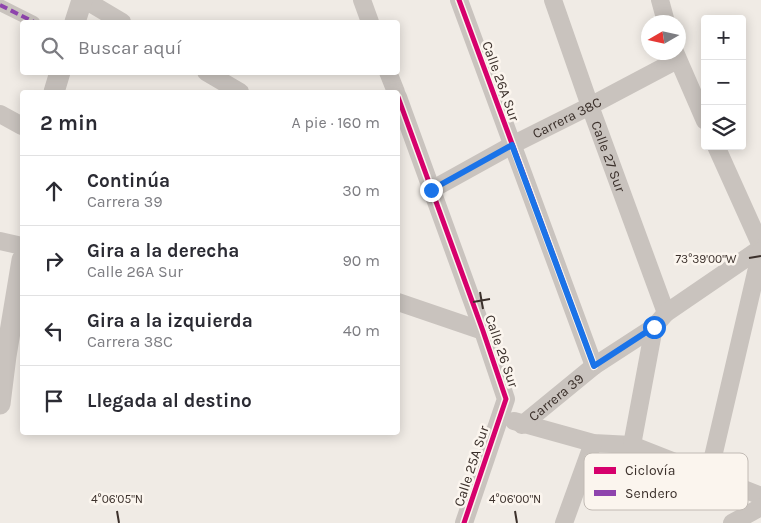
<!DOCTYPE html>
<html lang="es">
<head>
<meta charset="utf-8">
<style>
	body { margin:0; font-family:Karla,sans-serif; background:#f2f2f3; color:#2b2b33 }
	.controls { position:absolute; right:15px; top:15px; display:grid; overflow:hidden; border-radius:5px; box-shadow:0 2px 12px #0003 }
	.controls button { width:45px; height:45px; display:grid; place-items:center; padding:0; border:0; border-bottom:1px solid #e1e1e2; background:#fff; color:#2b2b33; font:25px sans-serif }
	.compass { position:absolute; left:641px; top:15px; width:45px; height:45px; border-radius:50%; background:#fff; box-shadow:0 2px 12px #0003; rotate:261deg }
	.stop { position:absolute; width:15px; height:15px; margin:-11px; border:4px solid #1a73e8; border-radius:50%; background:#fff }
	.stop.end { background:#1a73e8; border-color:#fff; box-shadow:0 1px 5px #0008 }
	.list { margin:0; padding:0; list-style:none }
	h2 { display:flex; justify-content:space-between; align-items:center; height:65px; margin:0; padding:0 20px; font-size:21px }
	h2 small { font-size:16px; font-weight:400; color:#7c7c81 }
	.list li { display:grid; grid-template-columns:32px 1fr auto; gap:15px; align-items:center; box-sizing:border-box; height:70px; padding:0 20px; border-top:1px solid #e1e1e2 }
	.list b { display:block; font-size:19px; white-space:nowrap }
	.list p { margin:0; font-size:16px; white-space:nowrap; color:#7c7c81 }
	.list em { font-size:16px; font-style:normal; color:#7c7c81 }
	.icon { flex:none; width:28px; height:28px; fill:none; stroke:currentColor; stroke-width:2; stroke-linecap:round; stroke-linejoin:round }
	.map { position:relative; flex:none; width:761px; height:523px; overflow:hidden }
	.search { position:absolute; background:#fff; box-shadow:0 2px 12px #0003; left:20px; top:20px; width:380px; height:55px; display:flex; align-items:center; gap:12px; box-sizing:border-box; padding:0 18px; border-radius:5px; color:#7c7c81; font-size:19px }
	.panel { position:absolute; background:#fff; box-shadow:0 2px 12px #0003; left:20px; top:90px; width:380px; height:345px; border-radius:5px }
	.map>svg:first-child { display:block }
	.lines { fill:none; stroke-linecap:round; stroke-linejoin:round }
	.pedestrian { stroke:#c9c3be; stroke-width:12 }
	.minor { stroke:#c9c3be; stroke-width:18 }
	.tertiary { stroke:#c9c3be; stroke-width:21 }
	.quiet { stroke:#8e44ad; stroke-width:4; stroke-dasharray:8 4; stroke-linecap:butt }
	.cycleway-casing { stroke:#fbf5ee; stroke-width:8 }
	.cycleway { stroke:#d6006c; stroke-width:5 }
	.route { stroke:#1a73e8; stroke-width:6 }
	.ticks { fill:none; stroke:#3b302b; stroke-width:2 }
	.labels { text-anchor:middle; stroke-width:5; stroke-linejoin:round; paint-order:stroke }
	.street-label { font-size:14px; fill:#3b302b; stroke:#fbf5ee }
	.key { fill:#fbf5ee; stroke:#c1bab4; stroke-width:1 }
	.key-label { font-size:14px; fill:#3b302b }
	.ticks-label { font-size:12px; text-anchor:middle; fill:#3b302b; stroke:#fbf5ee; stroke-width:5; stroke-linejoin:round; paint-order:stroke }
</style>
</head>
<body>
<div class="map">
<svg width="761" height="523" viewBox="0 0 761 523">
	<rect width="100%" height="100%" fill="#f0ebe5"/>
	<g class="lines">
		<!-- pedestrian -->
		<polyline class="pedestrian" points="0,5 34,22"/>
		<!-- minor -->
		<g class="minor">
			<polyline points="85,0 122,22"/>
			<polyline points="362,0 370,22"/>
			<polyline points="459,0 594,366"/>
			<path id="s1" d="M 553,0 L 590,106 L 666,313"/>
			<polyline points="660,0 666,22"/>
			<polyline points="675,52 705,121"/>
			<polyline points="206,72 240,92"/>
			<polyline points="388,72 396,92"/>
			<polyline points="398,97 483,331 506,399 464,523"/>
			<polyline points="0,114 22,126"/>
			<polyline points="716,146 761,246"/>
			<path id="s2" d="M 431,190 L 512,145 L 590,106 L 677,60"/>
			<polyline points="0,241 22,246"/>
			<polyline points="398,302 483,331"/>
			<polyline points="514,421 593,443 632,445 761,496"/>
			<path id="s3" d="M 522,425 L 594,366 L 654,327 L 666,313 L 761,248"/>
			<polyline points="632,445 654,327"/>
			<polyline points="709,474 761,251"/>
			<polyline points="564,523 593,443"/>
			<polyline points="732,523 761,507"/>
		</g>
		<!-- tertiary -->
		<g class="tertiary">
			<polyline points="75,22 82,0"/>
			<polyline points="54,92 60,72"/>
			<polyline points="0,404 6,356 22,260"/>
		</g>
		<!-- quiet -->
		<polyline class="quiet" points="0,5 34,22"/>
		<!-- cycleway casing -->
		<g class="cycleway-casing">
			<g id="cycleway">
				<polyline points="459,0 594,366"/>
				<polyline points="398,97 483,331 506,399 464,523"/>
			</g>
		</g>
		<!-- cycleway -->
		<use href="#cycleway" class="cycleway"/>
	</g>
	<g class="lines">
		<!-- route -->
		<polyline class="route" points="431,190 512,145 594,366 654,327"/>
	</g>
	<!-- ticks -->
	<path class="ticks" d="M 749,258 L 761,256M 480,292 L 483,309M 473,302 L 490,299M 117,511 L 119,523M 515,511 L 517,523"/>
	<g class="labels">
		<!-- street labels -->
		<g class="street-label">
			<text transform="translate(501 81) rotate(70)" y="5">Calle 26A Sur</text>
			<text dy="5" stroke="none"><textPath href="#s2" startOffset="154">Carrera 38C</textPath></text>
			<text dy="5" stroke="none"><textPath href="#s1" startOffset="166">Calle 27 Sur</textPath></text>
			<text transform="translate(502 351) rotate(71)" y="5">Calle 26 Sur</text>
			<text dy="5" stroke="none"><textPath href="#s3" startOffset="44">Carrera 39</textPath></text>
			<text transform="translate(471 466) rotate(-72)" y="5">Calle 25A Sur</text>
		</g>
	</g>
	<!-- legend -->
	<rect x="584" y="453" width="164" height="57" rx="8" class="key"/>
	<rect x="594" y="467" width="22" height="7" fill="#d6006c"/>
	<rect x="594" y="490" width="22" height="6" fill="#8e44ad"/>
	<g class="key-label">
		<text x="625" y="475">Ciclovía</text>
		<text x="625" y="498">Sendero</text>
	</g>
	<g class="ticks-label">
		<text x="706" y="263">73°39'00"W</text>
		<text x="117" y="503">4°06'05"N</text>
		<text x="515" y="503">4°06'00"N</text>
	</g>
</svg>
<div class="controls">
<button>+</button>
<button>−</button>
<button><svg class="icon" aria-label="layers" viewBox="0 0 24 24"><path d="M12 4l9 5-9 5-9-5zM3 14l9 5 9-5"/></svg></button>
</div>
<svg class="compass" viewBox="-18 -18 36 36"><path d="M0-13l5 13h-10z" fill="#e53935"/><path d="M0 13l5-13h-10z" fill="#7c7c81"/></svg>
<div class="stop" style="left:654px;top:327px"></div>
<div class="stop end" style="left:431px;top:190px"></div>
<div class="search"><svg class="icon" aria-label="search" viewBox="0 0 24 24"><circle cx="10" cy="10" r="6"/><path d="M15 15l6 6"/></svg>Buscar aquí</div>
<section class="panel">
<h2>2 min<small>A pie · 160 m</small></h2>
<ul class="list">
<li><svg class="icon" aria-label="ahead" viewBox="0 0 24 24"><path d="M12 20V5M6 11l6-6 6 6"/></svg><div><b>Continúa</b><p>Carrera 39</p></div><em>30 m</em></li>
<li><svg class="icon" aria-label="right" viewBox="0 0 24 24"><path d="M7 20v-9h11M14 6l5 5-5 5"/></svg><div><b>Gira a la derecha</b><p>Calle 26A Sur</p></div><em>90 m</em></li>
<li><svg class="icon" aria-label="left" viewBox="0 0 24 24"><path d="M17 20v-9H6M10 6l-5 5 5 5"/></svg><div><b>Gira a la izquierda</b><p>Carrera 38C</p></div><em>40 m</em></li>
<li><svg class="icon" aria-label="arrive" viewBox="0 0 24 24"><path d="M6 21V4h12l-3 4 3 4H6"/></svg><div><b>Llegada al destino</b></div></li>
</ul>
</section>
</div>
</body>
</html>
